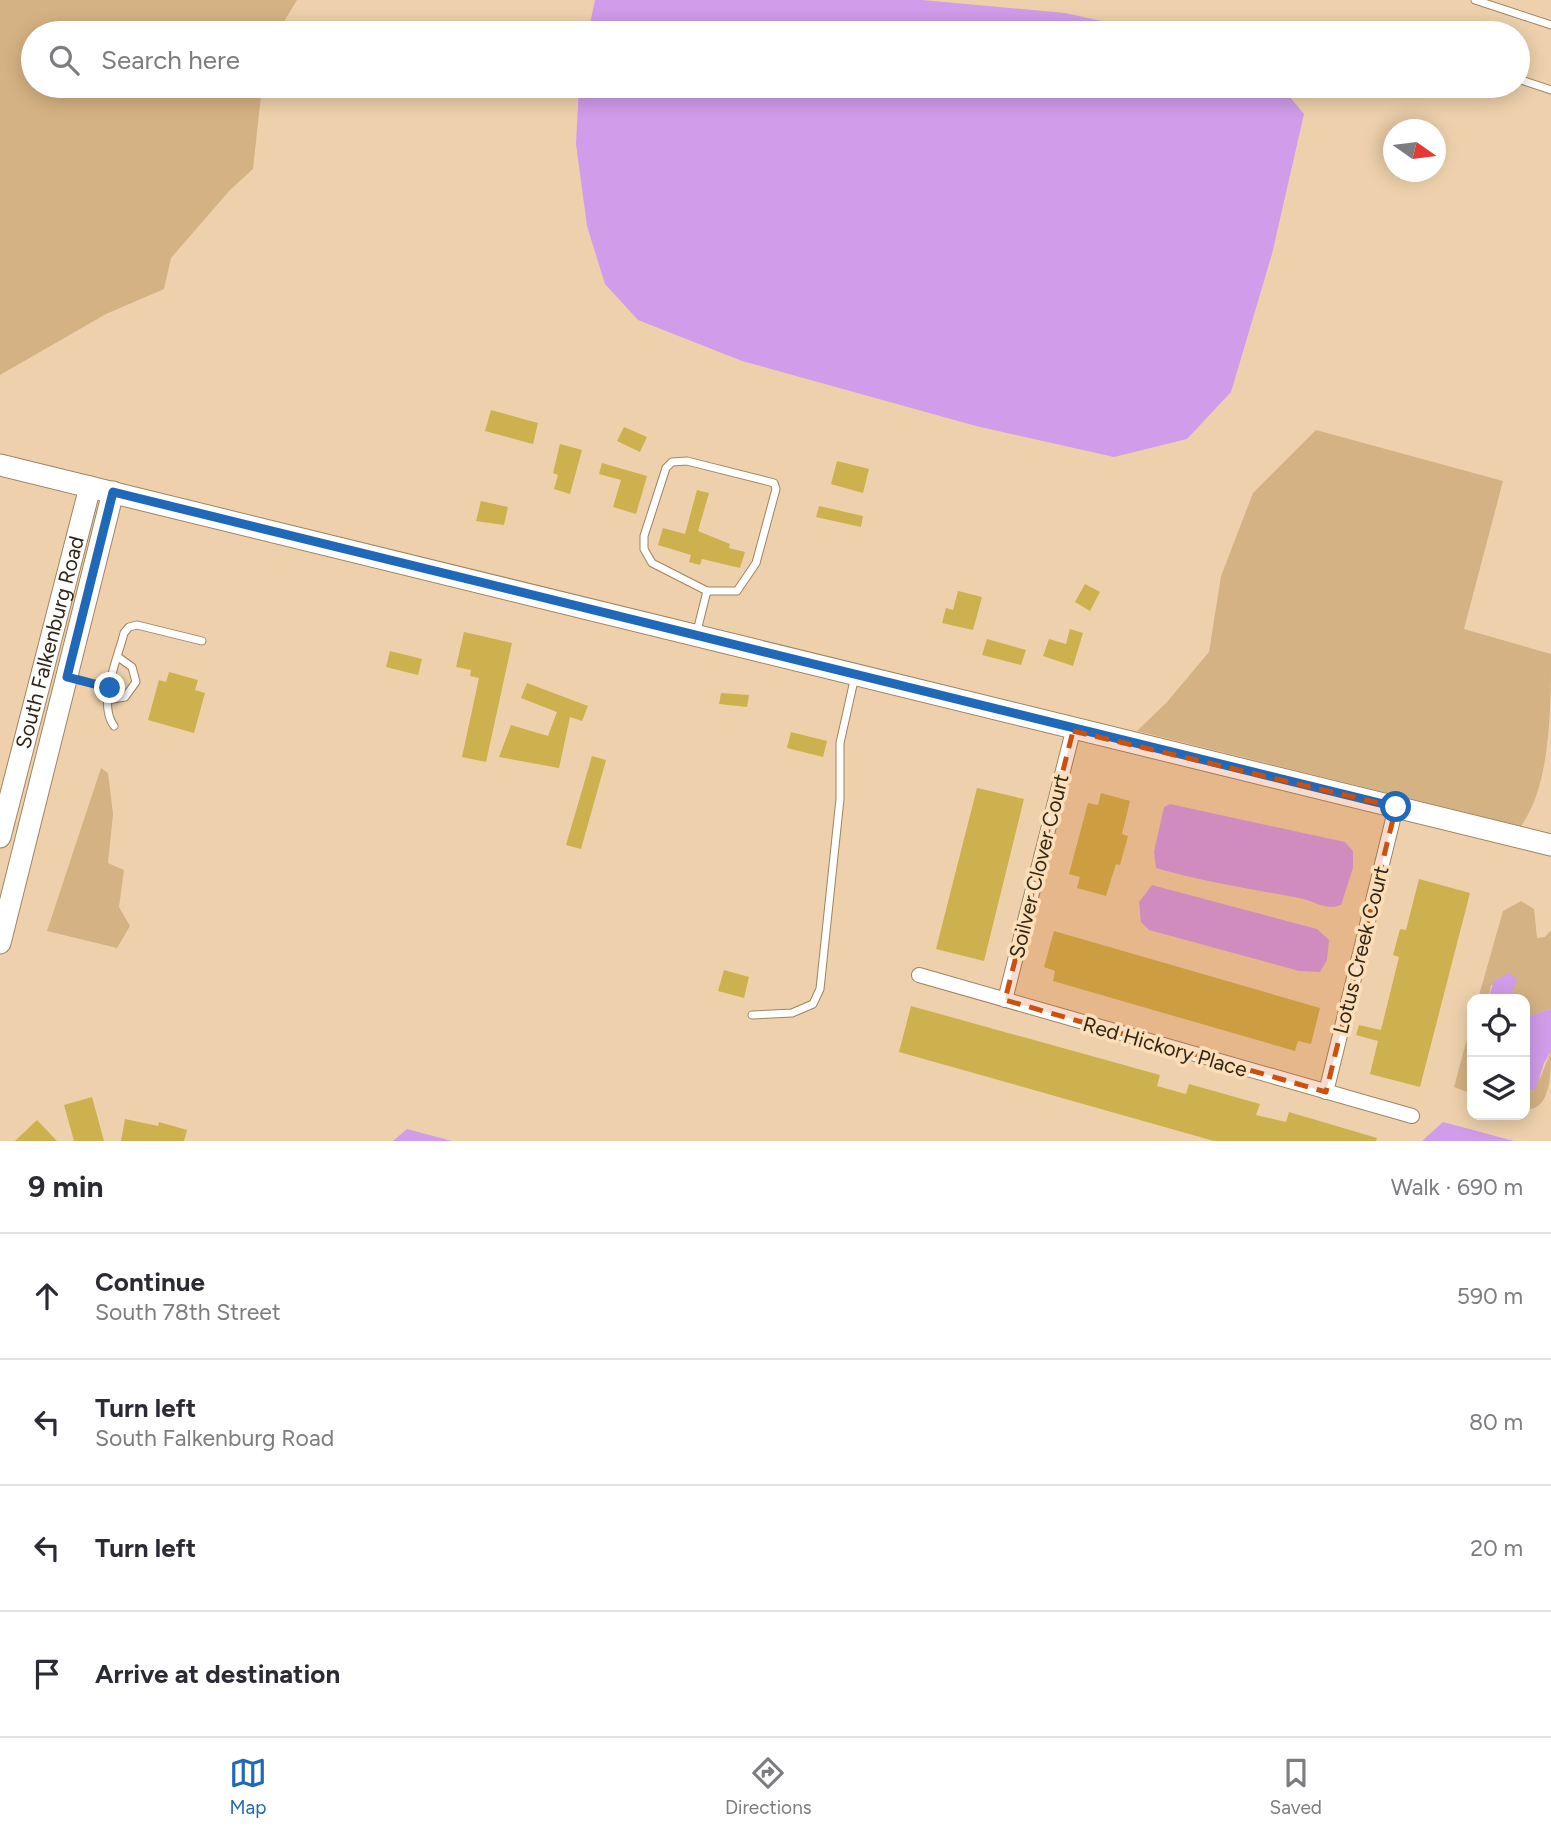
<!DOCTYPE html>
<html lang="en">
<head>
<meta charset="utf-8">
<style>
	body { margin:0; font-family:Figtree,sans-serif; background:#f2f2f3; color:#2b2b33 }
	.controls { position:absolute; right:21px; bottom:21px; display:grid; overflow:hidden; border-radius:14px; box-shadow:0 4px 18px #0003 }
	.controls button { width:63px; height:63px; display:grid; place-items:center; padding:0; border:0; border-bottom:2px solid #e1e1e2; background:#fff; color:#2b2b33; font:35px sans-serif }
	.compass { position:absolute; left:1383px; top:119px; width:63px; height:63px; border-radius:50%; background:#fff; box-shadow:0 4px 18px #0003; rotate:104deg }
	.stop { position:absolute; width:21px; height:21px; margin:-16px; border:5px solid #2068b8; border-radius:50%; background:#fff }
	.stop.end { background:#2068b8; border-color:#fff; box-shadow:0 2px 7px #0008 }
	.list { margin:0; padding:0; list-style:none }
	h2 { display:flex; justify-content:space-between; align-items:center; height:91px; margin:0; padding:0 28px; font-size:30px }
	h2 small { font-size:23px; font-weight:400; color:#7c7c81 }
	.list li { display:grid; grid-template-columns:46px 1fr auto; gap:21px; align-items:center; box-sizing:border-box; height:126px; padding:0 28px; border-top:2px solid #e1e1e2 }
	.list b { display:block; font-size:26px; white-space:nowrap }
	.list p { margin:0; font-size:23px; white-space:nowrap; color:#7c7c81 }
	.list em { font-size:23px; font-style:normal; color:#7c7c81 }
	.icon { flex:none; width:38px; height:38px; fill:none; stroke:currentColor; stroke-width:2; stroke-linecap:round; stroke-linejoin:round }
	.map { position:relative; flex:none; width:1551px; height:1141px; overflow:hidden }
	.search { position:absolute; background:#fff; box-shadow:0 4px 18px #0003; left:21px; right:21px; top:21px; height:77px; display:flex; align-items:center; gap:18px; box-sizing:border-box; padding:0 24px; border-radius:38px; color:#7c7c81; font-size:26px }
	.sheet { height:595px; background:#fff }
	nav { display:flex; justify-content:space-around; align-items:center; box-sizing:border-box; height:98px; border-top:2px solid #e1e1e2; background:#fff; font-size:19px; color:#7c7c81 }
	nav a { display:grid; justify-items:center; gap:4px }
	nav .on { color:#2068b8 }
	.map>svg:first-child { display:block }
	.green { fill:#d5b283 }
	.water { fill:#d19cea }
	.building { fill:#ccb14e }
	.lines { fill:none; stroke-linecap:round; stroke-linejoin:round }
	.lane-casing { stroke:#9f8461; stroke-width:9 }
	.street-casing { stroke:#9f8461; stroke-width:16 }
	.secondary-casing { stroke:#9f8461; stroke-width:23 }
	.lane { stroke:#fff; stroke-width:7 }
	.street { stroke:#fff; stroke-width:14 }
	.secondary { stroke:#fff; stroke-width:21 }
	.route { stroke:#2068b8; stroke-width:9 }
	.marked { fill:#cc510e; fill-opacity:0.2; stroke:#cc510e; stroke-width:5; stroke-dasharray:14 9; stroke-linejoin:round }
	.labels { text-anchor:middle; stroke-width:7; stroke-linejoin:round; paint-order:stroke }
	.street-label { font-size:21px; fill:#302517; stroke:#fcdfb8 }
</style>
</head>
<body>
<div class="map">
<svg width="1551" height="1141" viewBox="0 0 1551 1141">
	<rect width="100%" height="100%" fill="#eed1ac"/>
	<!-- green -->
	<g class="green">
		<polygon points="0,0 297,0 277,33 33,33 33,86 262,86 253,169 230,190 171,258 164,289 106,314 0,375"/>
		<path d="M 1316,430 L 1503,481 L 1464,629 L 1551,654 C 1551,706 1551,785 1521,826 L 1137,731 L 1167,702 L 1209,652 L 1221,576 L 1253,493 Z"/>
		<polygon points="101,768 108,773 113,814 108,863 124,870 119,907 130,926 117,948 47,931"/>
		<polygon points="1521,901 1534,909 1537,938 1545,937 1551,930 1551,1009 1525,1017 1525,999 1510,999 1513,990 1491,985 1488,999 1478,999 1503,911"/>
		<polygon points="1472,1020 1472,1094 1454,1087"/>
		<path d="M 1551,1051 C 1551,1073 1551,1112 1525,1109 L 1525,1094 L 1529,1094 L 1541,1076 Z"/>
	</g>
	<!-- water -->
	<g class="water">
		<polygon points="595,0 922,0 1065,13 1157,33 588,33"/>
		<polygon points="579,86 1268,86 1289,96 1304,114 1272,254 1231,392 1187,439 1114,457 976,426 742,361 638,320 605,284 587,226 576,144"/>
		<path d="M 1170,804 L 1345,842 L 1353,851 L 1353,868 L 1341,905 C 1325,911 1315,901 1299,898 C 1251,889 1204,882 1156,868 L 1154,852 L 1164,807 Z"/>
		<polygon points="1152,885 1317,929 1329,940 1327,960 1320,972 1299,971 1149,930 1141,922 1139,902"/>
		<polygon points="1509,973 1517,979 1510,999 1488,999 1494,981"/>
		<polygon points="1551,1009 1551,1051 1544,1063 1536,1088 1525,1094 1525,1017"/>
		<polygon points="1443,1122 1514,1141 1422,1141"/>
		<polygon points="407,1129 452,1141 393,1141"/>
	</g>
	<!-- building -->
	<g class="building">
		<polygon points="491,410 538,423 533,444 485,431"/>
		<polygon points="624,427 647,437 640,452 617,441"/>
		<polygon points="560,444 582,450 570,494 554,489 558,475 553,473"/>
		<polygon points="837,461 869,469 863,493 831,484"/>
		<polygon points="602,463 647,476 636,514 613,507 621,480 599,474"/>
		<polygon points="697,490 709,493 698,531 730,544 729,548 745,552 740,568 702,559 700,565 689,562 691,555 658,545 663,528 685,534"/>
		<polygon points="481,501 508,507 504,525 476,521"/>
		<polygon points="819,506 863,516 861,527 816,517"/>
		<polygon points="1085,584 1100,592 1090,611 1075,602"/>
		<polygon points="958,591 982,597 973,630 942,623 946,608 953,610"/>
		<polygon points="1070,629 1083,633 1073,666 1043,656 1049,639 1066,644"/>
		<polygon points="464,632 512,643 486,762 462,757 479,678 470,676 471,670 456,667"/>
		<polygon points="987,639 1026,650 1021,665 982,655"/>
		<polygon points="390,651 422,659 418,675 386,667"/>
		<polygon points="169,672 198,680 195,690 205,693 194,733 148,720 159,680 166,682"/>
		<polygon points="527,683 588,706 582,721 570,717 559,768 499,757 511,725 548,736 557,712 521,698"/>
		<polygon points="721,693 749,695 747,707 719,704"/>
		<polygon points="791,732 827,741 823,757 787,748"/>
		<polygon points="592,756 606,760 581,849 566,845"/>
		<polygon points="977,788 1024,799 984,961 936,949"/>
		<polygon points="1101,793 1130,801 1122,834 1128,836 1120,865 1116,864 1106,896 1077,888 1080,877 1069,874 1088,803 1098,805"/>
		<polygon points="1419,879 1470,893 1420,1087 1370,1074 1378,1041 1356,1035 1359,1025 1381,1030 1399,957 1393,955 1400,929 1406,930"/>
		<polygon points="1054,931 1320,1008 1311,1044 1298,1041 1295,1051 1053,981 1055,971 1044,967"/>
		<polygon points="724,970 749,977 744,998 718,991"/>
		<polygon points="911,1006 1160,1075 1157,1086 1186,1094 1189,1084 1260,1104 1256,1115 1286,1122 1289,1112 1377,1138 1376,1141 1214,1141 899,1052"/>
		<polygon points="92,1097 104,1141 74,1141 64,1105"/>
		<polygon points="125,1119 158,1126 159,1122 187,1130 184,1141 121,1141"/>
		<polygon points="37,1120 57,1141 15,1141"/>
	</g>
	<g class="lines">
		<!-- lane casing -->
		<g class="lane-casing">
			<g id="lane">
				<polyline points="1475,0 1551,25"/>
				<polyline points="1518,79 1551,90"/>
				<polygon points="687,461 774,483 776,489 756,563 737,591 707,591 652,563 644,549 644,536 666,468 672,462"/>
				<polyline points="696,635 707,591"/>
				<polyline points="68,677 110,688"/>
				<polyline points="107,700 125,697 136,682 132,667 118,657"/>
				<path d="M 114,726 C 97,703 118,658 124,633 L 129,627 L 137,625 L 202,641"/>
				<polyline points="752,1015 792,1013 813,1004 820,989 840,799 840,743 855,676"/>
			</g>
		</g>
		<!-- street casing -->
		<g class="street-casing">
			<g id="street">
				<polyline points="919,975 1412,1116"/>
				<polyline points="1005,1000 1073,731"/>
				<polyline points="1326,1092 1396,807"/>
			</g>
		</g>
		<!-- secondary casing -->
		<g class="secondary-casing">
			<g id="secondary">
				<polyline points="0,465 1551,845"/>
				<path id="s1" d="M 0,837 L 90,487"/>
				<polyline points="0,943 113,492"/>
			</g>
		</g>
		<!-- lane -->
		<use href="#lane" class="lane"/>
		<!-- street -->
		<use href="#street" class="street"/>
		<!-- secondary -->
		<use href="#secondary" class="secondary"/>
	</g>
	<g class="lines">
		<!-- route -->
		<polyline class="route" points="110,688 67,677 113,492 1396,807"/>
	</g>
	<!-- marked area -->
	<path class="marked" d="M 1073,731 L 1396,807 L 1326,1092 L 1005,1000 Z"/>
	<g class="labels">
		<!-- street labels -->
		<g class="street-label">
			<text dy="7" stroke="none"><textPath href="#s1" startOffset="201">South Falkenburg Road</textPath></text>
			<text transform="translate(1039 866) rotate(-76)" y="7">Soilver Clover Court</text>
			<text transform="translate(1361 950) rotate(-76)" y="7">Lotus Creek Court</text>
			<text transform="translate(1165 1047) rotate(16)" y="7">Red Hickory Place</text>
		</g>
	</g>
</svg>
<div class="controls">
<button><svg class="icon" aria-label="locate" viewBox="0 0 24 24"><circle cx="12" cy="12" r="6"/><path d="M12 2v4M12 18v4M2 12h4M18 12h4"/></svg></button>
<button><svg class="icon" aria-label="layers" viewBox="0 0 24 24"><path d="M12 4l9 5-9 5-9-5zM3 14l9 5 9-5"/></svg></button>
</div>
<svg class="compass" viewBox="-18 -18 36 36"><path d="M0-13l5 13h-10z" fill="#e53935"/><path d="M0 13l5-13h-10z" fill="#7c7c81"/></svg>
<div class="stop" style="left:1396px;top:807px"></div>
<div class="stop end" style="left:110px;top:688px"></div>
<div class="search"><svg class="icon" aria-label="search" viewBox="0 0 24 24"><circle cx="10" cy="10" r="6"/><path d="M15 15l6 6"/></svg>Search here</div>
</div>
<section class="sheet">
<h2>9 min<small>Walk · 690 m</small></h2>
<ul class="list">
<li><svg class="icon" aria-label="ahead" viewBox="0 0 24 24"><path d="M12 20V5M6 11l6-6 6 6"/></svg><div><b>Continue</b><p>South 78th Street</p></div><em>590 m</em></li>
<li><svg class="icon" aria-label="left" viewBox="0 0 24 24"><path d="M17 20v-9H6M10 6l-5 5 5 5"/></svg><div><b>Turn left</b><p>South Falkenburg Road</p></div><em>80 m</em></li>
<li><svg class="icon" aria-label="left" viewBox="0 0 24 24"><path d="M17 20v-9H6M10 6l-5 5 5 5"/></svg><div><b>Turn left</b></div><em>20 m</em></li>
<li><svg class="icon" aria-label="arrive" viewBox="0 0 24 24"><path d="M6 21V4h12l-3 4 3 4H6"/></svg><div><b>Arrive at destination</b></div></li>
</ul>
</section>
<nav>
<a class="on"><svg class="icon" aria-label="map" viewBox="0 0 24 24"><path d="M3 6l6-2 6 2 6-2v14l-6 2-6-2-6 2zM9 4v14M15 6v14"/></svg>Map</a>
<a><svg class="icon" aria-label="directions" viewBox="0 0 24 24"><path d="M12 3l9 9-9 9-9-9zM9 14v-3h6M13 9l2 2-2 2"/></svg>Directions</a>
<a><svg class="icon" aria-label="saved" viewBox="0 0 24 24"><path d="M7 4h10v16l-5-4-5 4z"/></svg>Saved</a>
</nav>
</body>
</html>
